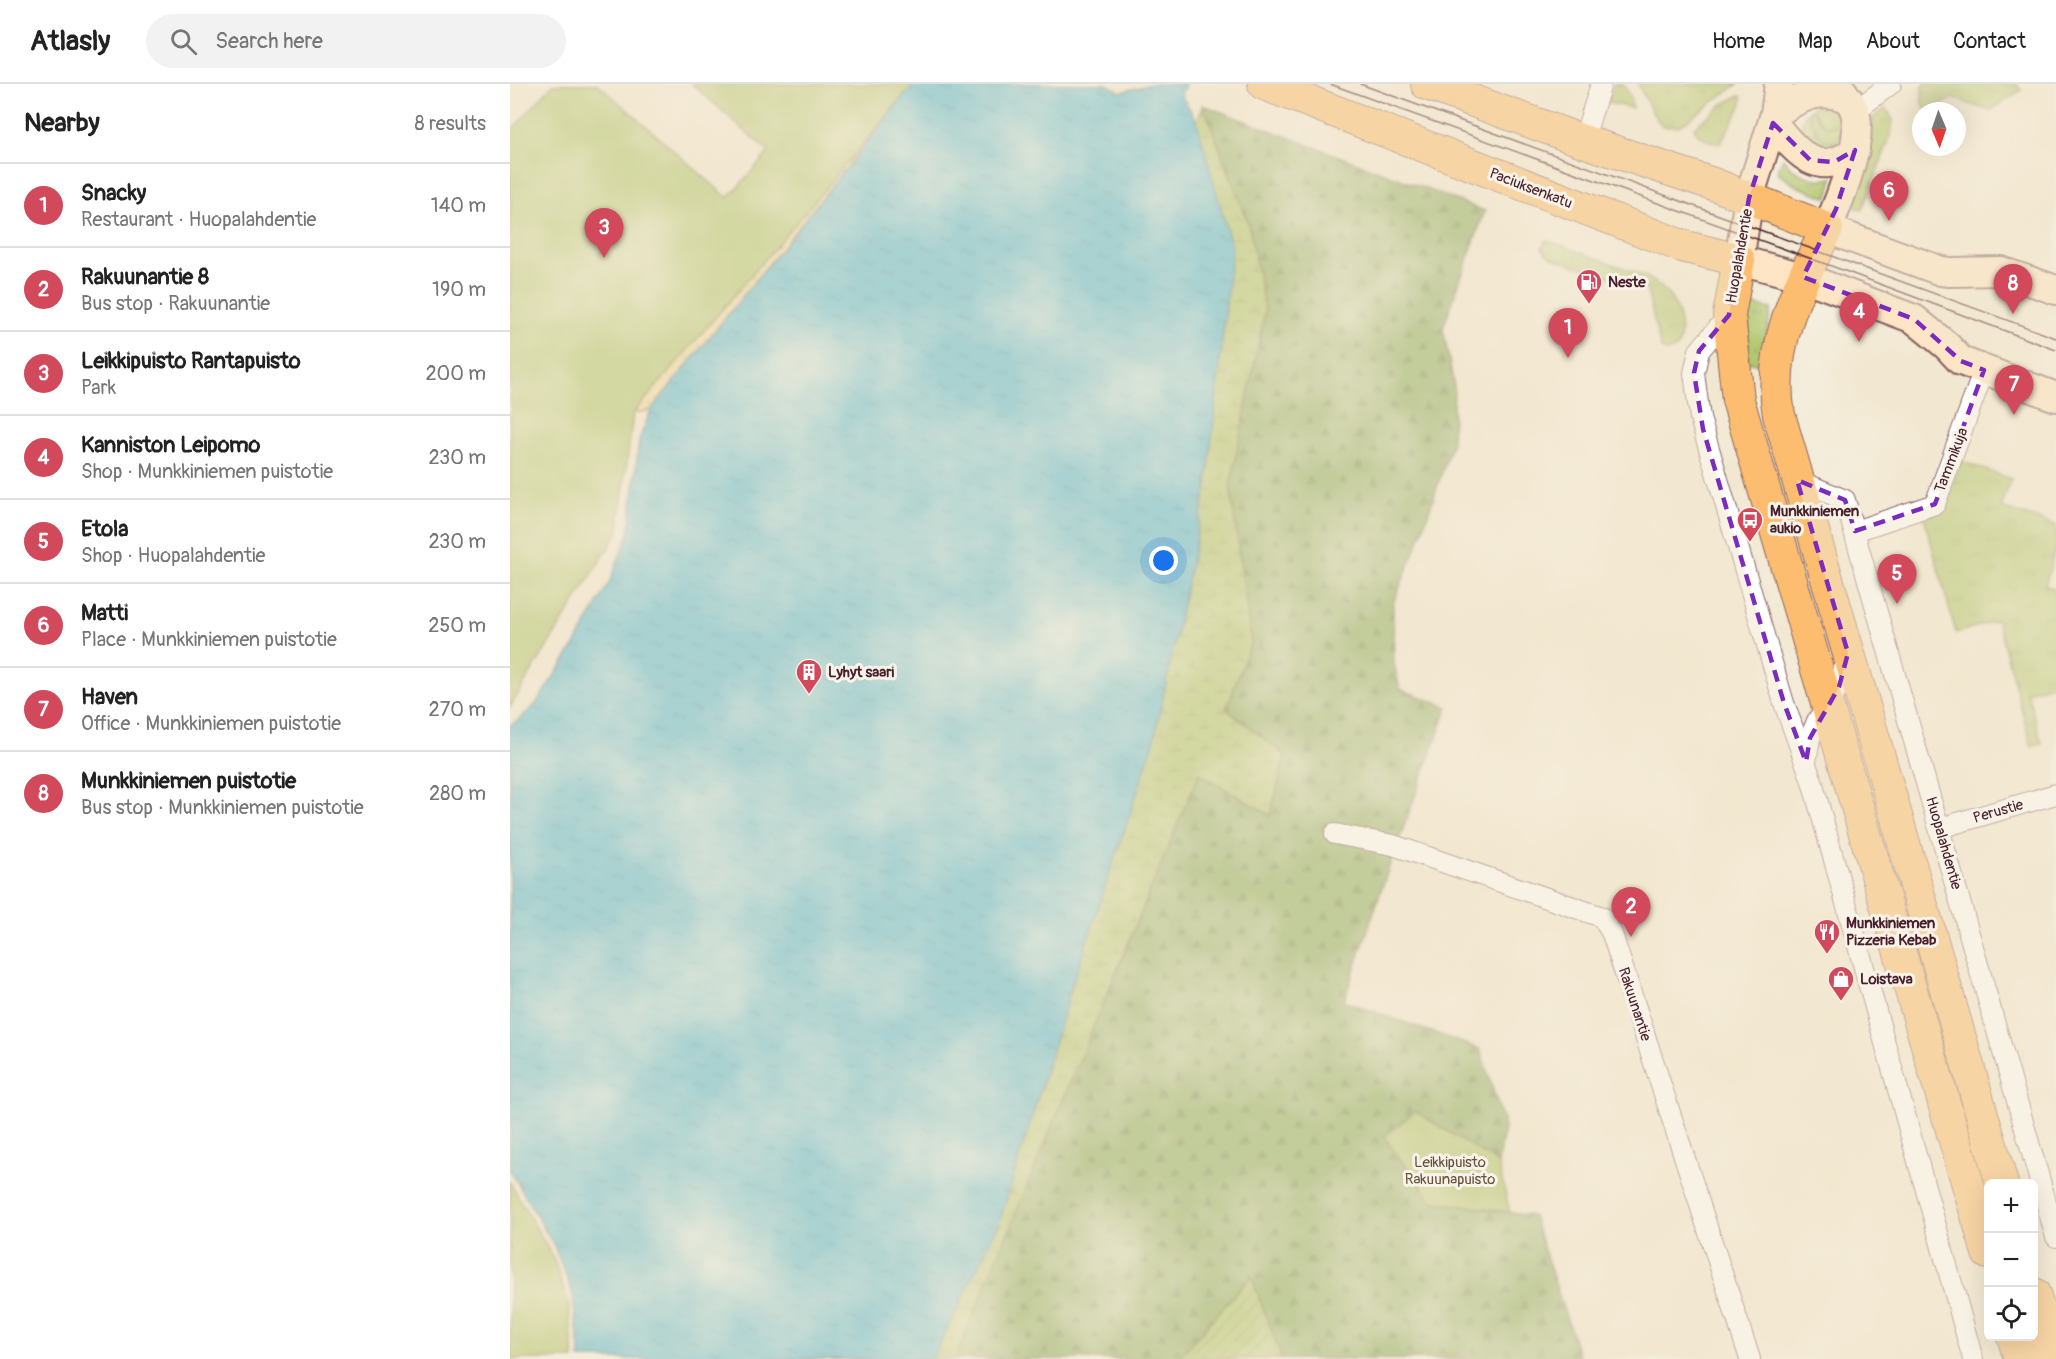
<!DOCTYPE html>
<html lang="en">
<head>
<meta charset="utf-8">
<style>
	body { margin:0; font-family:Pangolin,sans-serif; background:#f2f2f2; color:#222 }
	.controls { position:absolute; right:18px; bottom:18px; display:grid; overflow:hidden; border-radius:9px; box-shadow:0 6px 24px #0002 }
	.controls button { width:54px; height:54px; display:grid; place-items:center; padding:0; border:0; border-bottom:2px solid #e0e0e0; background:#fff; color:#222; font:30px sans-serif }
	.compass { position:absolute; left:1402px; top:18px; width:54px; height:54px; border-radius:50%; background:#fff; box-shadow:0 6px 24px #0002; rotate:178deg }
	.you { position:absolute; left:654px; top:477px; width:21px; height:21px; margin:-15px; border:4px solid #fff; border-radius:50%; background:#1a73e8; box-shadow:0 0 0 9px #1a73e833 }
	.badge { display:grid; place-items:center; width:39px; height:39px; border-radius:50%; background:#d1495b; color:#fff; font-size:20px; font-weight:700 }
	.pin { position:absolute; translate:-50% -50px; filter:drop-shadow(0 2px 3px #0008) }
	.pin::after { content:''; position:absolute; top:32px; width:21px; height:18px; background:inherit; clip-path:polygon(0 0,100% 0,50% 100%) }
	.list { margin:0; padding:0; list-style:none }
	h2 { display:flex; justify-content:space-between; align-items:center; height:78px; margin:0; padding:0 24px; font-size:26px }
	h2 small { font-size:20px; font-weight:400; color:#767676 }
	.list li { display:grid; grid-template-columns:39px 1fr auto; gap:18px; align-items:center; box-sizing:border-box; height:84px; padding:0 24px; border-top:2px solid #e0e0e0 }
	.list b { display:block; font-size:22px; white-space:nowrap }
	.list p { margin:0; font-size:20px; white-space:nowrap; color:#767676 }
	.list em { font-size:20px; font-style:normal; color:#767676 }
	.icon { flex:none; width:33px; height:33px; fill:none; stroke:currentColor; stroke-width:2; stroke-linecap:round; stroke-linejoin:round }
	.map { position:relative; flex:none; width:1546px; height:1275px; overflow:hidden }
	header { display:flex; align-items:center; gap:36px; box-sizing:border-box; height:84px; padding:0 30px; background:#fff; border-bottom:2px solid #e0e0e0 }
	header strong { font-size:28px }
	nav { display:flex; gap:33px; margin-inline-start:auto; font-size:21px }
	.search { width:420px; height:54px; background:#f2f2f2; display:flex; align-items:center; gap:15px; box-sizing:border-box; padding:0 21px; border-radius:33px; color:#767676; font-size:22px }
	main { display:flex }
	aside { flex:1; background:#fff }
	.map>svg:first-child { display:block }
	.grass { fill:url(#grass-tufts); stroke:#7c724a; stroke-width:1.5 }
	.forest { fill:url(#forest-firs); stroke:#6a6444; stroke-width:1.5 }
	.wetland { fill:url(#wetland-marsh); stroke:#7c724a; stroke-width:1.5 }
	.sand { fill:url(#sand-dots); stroke:#9c7c64; stroke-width:1.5 }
	.park { fill:#aec468; stroke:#7c724a; stroke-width:1.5 }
	.garden { fill:url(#garden-furrows); stroke:#7c724a; stroke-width:1.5 }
	.water { fill:url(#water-ripples); stroke:#4e6c7e; stroke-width:1.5 }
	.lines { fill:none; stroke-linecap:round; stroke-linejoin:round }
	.street-casing { stroke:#856565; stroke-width:22 }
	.secondary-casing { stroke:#856565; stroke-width:32 }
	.primary-casing { stroke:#856565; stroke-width:34 }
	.street { stroke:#fff; stroke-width:20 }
	.secondary { stroke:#fee5c5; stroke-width:28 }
	.primary { stroke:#fcbd6f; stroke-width:32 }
	.tram { stroke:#4a1f2b; stroke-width:1.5 }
	.marked { fill:none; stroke:#7b2cbf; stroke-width:4.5; stroke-dasharray:12 8; stroke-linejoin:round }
	.labels { text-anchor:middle; stroke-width:6; stroke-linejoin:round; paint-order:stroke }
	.street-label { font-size:15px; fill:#4a1f2b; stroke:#f7f3e8 }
	.poi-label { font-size:15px; font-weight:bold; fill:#4a1f2b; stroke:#f7f3e8; text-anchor:start }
	.park-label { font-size:15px; fill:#68513d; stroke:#f7f3e8 }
</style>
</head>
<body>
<header>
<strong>Atlasly</strong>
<div class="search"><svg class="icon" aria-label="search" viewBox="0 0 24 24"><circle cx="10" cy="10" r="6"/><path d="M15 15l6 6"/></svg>Search here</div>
<nav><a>Home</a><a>Map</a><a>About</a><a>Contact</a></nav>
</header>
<main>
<aside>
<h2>Nearby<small>8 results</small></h2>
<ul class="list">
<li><span class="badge">1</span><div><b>Snacky</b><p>Restaurant · Huopalahdentie</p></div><em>140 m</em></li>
<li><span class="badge">2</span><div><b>Rakuunantie 8</b><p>Bus stop · Rakuunantie</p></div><em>190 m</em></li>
<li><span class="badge">3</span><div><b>Leikkipuisto Rantapuisto</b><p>Park</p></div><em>200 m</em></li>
<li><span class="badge">4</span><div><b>Kanniston Leipomo</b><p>Shop · Munkkiniemen puistotie</p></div><em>230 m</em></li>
<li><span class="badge">5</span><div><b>Etola</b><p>Shop · Huopalahdentie</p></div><em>230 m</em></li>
<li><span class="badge">6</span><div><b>Matti</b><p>Place · Munkkiniemen puistotie</p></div><em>250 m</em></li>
<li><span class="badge">7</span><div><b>Haven</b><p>Office · Munkkiniemen puistotie</p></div><em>270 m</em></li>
<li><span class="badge">8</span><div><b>Munkkiniemen puistotie</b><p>Bus stop · Munkkiniemen puistotie</p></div><em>280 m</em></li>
</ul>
</aside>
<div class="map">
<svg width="1546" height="1275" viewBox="0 0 1546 1275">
	<defs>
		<pattern id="grass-tufts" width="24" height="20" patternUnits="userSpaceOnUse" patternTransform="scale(1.5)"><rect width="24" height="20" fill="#aec468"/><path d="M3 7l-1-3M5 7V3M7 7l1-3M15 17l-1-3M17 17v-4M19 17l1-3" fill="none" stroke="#97a85a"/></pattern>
		<pattern id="forest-firs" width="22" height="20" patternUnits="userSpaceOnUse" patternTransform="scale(1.5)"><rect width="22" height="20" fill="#8aaa5c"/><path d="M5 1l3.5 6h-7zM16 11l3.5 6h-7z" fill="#738a4c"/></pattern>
		<pattern id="wetland-marsh" width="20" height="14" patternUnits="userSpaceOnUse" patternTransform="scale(1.5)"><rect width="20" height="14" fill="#aec468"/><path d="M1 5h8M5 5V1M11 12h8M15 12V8" fill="none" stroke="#97a85a"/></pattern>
		<pattern id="sand-dots" width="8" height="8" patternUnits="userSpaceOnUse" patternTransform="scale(1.5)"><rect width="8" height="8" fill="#eeda9e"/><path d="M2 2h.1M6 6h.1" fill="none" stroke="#cebb88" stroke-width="1.8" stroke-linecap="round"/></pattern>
		<pattern id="garden-furrows" width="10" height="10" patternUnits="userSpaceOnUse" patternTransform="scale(1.5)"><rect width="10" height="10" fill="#aec468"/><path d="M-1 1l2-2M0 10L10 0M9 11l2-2" fill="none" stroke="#97a85a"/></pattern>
		<pattern id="water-ripples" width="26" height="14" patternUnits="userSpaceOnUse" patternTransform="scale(1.5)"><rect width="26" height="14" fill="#52b8d1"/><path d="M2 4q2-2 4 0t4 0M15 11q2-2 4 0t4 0" fill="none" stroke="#4695aa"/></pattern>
	</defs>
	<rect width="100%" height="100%" fill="#f7f3e8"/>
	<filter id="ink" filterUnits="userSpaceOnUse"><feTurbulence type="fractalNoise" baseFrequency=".0167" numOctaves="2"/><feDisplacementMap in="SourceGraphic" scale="12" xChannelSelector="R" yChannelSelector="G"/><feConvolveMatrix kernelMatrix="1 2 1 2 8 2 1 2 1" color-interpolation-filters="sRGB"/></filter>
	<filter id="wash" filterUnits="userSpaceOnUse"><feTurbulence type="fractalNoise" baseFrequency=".008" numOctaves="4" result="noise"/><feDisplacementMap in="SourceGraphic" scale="24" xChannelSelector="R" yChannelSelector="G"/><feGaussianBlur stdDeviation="1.35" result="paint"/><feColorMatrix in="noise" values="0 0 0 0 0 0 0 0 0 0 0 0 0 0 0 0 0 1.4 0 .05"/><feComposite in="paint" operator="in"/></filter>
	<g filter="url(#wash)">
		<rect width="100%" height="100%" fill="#f2e7d0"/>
		<!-- grass -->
		<g class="grass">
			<polygon points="1104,0 1114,1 1121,15 1122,24 1098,19"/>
			<polygon points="1128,0 1228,0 1169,42 1152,42 1142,28"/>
			<path d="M 1414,0 L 1506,0 L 1511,6 L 1480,27 L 1442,14 L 1423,27 L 1417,27 C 1410,17 1411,11 1414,0 Z"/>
			<path d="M 1229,12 L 1232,12 L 1232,20 L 1210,59 C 1201,59 1188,53 1184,44 L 1187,41 L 1213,20 Z"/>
			<path d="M 1306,21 L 1329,26 L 1335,40 L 1317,43 C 1308,38 1308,30 1302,25 L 1299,30 L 1309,52 L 1327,58 L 1320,63 C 1292,66 1281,36 1306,21 Z"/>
			<path d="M 1376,24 L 1383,36 L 1381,51 L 1352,126 L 1340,121 C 1349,93 1362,64 1363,34 Z"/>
			<path d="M 1273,74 C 1284,91 1304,98 1323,94 L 1318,114 L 1287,102 L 1267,89 Z"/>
			<path d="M 1036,156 L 1133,191 C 1142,196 1150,201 1157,209 C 1169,222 1175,248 1167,264 L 1157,268 L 1151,265 L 1137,206 L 1043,174 L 1037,170 L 1032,164 Z"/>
			<polygon points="1239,220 1261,225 1251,281 1237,278"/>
			<polygon points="1451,377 1501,395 1491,424 1546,441 1546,463 1535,501 1546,506 1546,600 1517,608 1532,660 1522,663 1487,536 1446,549 1414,433 1433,427"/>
		</g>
		<!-- forest -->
		<polygon class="forest" points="693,21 975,127 933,244 944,302 942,359 909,457 883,519 884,579 890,605 938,623 880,780 834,917 970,965 995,1043 988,1079 905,1028 874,1053 922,1117 1023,1132 1070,1275 772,1275 741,1192 668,1275 445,1275 689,689 760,731 775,671 716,625 741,558 720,402 755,227 739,142"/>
		<!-- wetland -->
		<polygon class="wetland" points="693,21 739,142 755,227 720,402 741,558 716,625 775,671 760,731 689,689 445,1275 206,1275"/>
		<!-- sand -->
		<polygon class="sand" points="404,0 141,326 127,329 120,325"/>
		<!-- park -->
		<g class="park">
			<polygon points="43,0 88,0 218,114 259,68 182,0 404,0 123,330 108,448 0,623 0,48"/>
			<polygon points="905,1027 988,1079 1000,1128 922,1117 874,1053"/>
			<polygon points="0,1098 43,1173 59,1221 64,1275 0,1275"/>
		</g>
		<!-- garden -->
		<g class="garden">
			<path d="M 1302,25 L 1308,36 L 1317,43 L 1333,39 L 1334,49 L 1329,57 C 1310,63 1305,43 1299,29 Z"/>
			<polygon points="741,1192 772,1275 668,1275"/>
		</g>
		<!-- water -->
		<polygon class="water" points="404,0 596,0 611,8 641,0 675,0 671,11 686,35 722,164 697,401 643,661 563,898 489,1140 422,1275 69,1275 70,1266 62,1207 44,1162 0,1086 0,641 7,637 25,621 65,561 99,499 119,449 129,356 141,326"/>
	</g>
	<g filter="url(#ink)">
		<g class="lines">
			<!-- street casing -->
			<g class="street-casing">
				<g id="street">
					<polyline points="1345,27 1381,0"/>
					<polyline points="1073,57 1091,0"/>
					<polyline points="1219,231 1189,267 1184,289 1190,334 1274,619 1302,697 1463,1275"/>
					<polyline points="1287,396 1335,416 1546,1153"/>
					<polyline points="1345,447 1425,420 1474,286"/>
					<polyline points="1296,678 1300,654 1307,637 1329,603 1337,573"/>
					<polyline points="1430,744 1546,710"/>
					<polyline points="825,750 883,761 1092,833 1102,850 1240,1275"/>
				</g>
			</g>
			<!-- secondary casing -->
			<g class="secondary-casing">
				<g id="secondary">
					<polyline points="1269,0 1265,30 1239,114 1229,176 1293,193 1404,235 1437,262 1451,277 1546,313"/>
					<path d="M 1328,0 C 1333,9 1342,18 1345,28 C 1354,56 1329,118 1317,145 L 1431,187 L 1440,188 L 1491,187 L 1546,206"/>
					<path d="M 1265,30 C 1288,14 1310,2 1336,14"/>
					<path d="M 1263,39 C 1286,67 1308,97 1345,66"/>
				</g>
			</g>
			<!-- primary casing -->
			<g class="primary-casing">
				<g id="primary">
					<polyline points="754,0 1172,162 1229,176 1219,231 1228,316 1478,1169"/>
					<path d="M 917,0 L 1073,57 L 1206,101 L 1317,145 C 1288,202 1257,266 1269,331 L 1370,676 L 1492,1100"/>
					<polyline points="1524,1210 1543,1275"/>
					<polyline points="1503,1252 1510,1275"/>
				</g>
			</g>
			<!-- street -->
			<use href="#street" class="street"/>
			<!-- secondary -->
			<use href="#secondary" class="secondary"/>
			<!-- primary -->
			<use href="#primary" class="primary"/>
			<!-- tram -->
			<g class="tram">
				<polyline points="820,0 1335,187 1546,266"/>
				<polyline points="850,0 1546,254"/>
			</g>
		</g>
	</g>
	<!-- marked area -->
	<path d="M0 0H1546V1275H0ZM 1263,39 L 1300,76 L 1324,78 L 1345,66 L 1326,125 L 1293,193 L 1404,235 L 1451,277 L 1474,286 L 1425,420 L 1345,447 L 1335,416 L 1287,396 L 1338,569 L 1329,603 L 1300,654 L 1296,678 L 1274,619 L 1193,345 L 1184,289 L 1189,267 L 1219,231 L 1239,114 Z" fill="#f2e7d0" fill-opacity=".55" fill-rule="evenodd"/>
	<path class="marked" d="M 1263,39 L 1300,76 L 1324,78 L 1345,66 L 1326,125 L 1293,193 L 1404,235 L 1451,277 L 1474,286 L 1425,420 L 1345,447 L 1335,416 L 1287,396 L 1338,569 L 1329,603 L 1300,654 L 1296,678 L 1274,619 L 1193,345 L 1184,289 L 1189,267 L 1219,231 L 1239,114 Z"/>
	<!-- icons -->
	<defs>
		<g id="fuel-pin" transform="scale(1.35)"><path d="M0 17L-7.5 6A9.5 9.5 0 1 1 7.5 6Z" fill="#d1495b" stroke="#f7f3e8"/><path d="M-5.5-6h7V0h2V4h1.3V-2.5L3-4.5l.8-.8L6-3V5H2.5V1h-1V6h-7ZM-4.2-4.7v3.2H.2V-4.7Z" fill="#fff"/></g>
		<g id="bus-pin" transform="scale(1.35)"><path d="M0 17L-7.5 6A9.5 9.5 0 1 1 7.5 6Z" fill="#d1495b" stroke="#f7f3e8"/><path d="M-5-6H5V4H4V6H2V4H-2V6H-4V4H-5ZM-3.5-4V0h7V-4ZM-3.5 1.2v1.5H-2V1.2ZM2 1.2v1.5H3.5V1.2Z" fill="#fff"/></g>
		<g id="building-pin" transform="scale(1.35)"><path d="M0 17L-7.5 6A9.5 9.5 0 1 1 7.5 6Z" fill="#d1495b" stroke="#f7f3e8"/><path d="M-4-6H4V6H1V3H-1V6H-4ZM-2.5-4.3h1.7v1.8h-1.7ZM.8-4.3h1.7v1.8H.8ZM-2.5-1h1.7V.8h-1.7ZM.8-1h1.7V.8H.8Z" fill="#fff"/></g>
		<g id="restaurant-pin" transform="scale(1.35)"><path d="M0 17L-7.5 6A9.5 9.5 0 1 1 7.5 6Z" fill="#d1495b" stroke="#f7f3e8"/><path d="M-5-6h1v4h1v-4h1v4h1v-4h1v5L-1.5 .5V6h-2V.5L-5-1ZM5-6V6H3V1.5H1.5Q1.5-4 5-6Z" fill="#fff"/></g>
		<g id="shop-pin" transform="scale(1.35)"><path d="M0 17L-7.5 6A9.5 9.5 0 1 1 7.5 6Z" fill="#d1495b" stroke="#f7f3e8"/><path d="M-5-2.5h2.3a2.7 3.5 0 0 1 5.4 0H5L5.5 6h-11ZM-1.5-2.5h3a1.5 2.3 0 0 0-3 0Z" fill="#fff"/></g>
	</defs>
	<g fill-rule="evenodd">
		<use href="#fuel-pin" x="1079" y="198"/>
		<use href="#bus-pin" x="1240" y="436"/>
		<use href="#building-pin" x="299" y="588"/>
		<use href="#restaurant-pin" x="1317" y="848"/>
		<use href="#shop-pin" x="1331" y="895"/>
	</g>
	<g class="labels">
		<!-- street labels -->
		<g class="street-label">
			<text transform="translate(1021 104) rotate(21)" y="5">Paciuksenkatu</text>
			<text transform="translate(1229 172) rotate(-80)" y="5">Huopalahdentie</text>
			<text transform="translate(1441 376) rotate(-69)" y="5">Tammikuja</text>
			<text transform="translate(1488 727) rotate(-16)" y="5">Perustie</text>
			<text transform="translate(1434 759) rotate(74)" y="5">Huopalahdentie</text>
			<text transform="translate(1125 920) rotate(72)" y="5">Rakuunantie</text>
		</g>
		<!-- poi labels -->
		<g class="poi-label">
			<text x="1098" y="203">Neste</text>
			<text x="1260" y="432">Munkkiniemen<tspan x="1260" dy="17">aukio</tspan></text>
			<text x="318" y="593">Lyhyt saari</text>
			<text x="1336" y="844">Munkkiniemen<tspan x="1336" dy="17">Pizzeria Kebab</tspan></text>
			<text x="1350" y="900">Loistava</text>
		</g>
		<!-- park labels -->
		<g class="park-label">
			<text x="940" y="1083">Leikkipuisto<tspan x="940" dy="17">Rakuunapuisto</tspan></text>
		</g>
	</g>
</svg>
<div class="controls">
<button>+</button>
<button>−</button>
<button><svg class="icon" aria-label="locate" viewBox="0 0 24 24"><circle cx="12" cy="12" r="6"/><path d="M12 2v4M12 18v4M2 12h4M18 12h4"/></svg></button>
</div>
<svg class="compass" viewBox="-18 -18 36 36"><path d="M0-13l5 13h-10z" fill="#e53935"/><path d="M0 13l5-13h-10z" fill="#767676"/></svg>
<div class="you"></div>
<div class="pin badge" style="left:1058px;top:274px">1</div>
<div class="pin badge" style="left:1121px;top:853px">2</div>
<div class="pin badge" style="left:94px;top:174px">3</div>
<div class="pin badge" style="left:1349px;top:258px">4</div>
<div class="pin badge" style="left:1387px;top:520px">5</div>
<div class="pin badge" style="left:1379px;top:137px">6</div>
<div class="pin badge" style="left:1504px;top:331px">7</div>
<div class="pin badge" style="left:1503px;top:230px">8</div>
</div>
</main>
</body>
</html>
